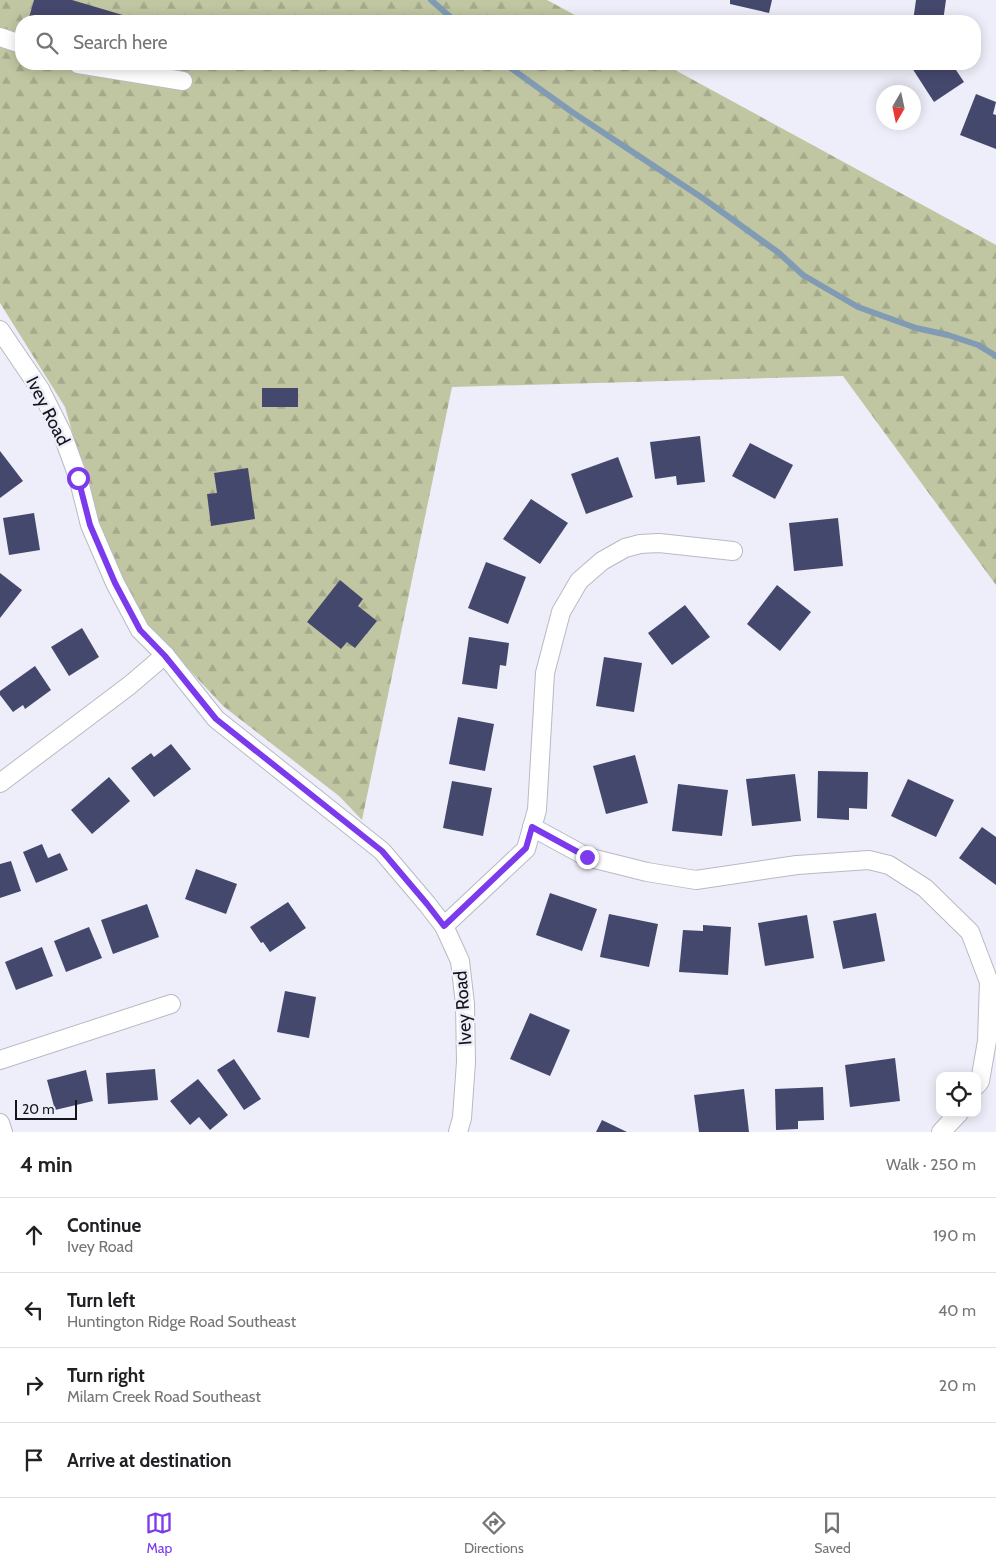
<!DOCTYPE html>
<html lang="en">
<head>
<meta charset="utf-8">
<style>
	body { margin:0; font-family:Cabin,sans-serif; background:#f6f6f6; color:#202124 }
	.controls { position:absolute; right:15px; bottom:15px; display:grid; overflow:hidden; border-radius:10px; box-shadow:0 2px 12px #0003 }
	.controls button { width:45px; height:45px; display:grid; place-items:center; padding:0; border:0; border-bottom:1px solid #e0e0e0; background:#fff; color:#202124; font:25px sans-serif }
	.compass { position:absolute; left:876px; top:85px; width:45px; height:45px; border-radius:50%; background:#fff; box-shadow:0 2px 12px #0003; rotate:189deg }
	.scale { position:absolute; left:15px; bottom:12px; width:62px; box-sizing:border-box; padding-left:5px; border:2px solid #141518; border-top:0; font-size:14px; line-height:18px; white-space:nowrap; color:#141518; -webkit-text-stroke:4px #edeef9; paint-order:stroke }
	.stop { position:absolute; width:15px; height:15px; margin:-11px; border:4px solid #7c3aed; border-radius:50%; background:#fff }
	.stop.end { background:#7c3aed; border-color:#fff; box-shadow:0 1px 5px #0008 }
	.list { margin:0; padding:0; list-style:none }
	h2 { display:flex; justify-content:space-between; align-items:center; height:65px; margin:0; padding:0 20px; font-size:21px }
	h2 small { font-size:16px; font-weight:400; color:#757577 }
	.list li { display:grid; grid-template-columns:32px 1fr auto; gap:15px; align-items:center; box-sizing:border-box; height:75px; padding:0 20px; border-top:1px solid #e0e0e0 }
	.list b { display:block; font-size:19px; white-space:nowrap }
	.list p { margin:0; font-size:16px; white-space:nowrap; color:#757577 }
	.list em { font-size:16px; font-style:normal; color:#757577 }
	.icon { flex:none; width:28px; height:28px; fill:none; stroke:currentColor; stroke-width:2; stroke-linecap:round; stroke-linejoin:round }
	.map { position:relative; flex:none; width:996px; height:1132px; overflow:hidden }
	.search { position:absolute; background:#fff; box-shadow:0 2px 12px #0003; left:15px; right:15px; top:15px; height:55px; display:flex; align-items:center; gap:12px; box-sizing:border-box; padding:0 18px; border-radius:20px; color:#757577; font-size:19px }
	.sheet { height:365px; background:#fff }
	nav { display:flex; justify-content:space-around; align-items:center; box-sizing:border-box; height:70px; border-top:1px solid #e0e0e0; background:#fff; font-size:14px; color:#757577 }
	nav a { display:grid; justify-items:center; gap:2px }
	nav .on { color:#7c3aed }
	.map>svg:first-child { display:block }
	.forest { fill:url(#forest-firs) }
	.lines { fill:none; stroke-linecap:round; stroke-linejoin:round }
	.stream { stroke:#809bb3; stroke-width:6 }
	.building { fill:#45486d }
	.street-casing { stroke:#b8bac3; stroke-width:20 }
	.street { stroke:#fff; stroke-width:18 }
	.route { stroke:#7c3aed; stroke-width:6 }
	.labels { text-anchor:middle; stroke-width:5; stroke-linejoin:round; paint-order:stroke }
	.street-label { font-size:18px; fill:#141518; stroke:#edeef9 }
</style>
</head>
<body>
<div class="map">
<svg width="996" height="1132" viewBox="0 0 996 1132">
	<defs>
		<pattern id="forest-firs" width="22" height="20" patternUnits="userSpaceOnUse" patternTransform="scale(1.25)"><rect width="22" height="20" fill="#c0c6a1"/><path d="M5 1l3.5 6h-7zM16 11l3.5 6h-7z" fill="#a4a98a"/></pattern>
	</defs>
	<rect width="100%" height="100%" fill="#edeef9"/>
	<!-- forest -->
	<polygon class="forest" points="0,0 547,0 586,21 21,21 21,64 664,64 996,245 996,585 843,376 452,387 362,820 339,796 223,706 119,594 65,407 0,303"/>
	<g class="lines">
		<!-- stream -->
		<g class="stream">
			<polyline points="431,0 455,21"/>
			<polyline points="505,64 572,112 704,199 779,253 803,275 858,307 916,328 948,335 978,345 996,356"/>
		</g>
	</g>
	<!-- building -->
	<g class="building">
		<polygon points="34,0 72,0 143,21 28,21"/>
		<polygon points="730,0 772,0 769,13 730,4"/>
		<polygon points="916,0 946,0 943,21 913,21"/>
		<polygon points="919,64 952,64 964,82 934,102 912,68"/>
		<polygon points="976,94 996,102 993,114 996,115 996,149 960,135"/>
		<rect x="262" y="388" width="36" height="19"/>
		<polygon points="700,436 705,482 677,485 676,476 655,479 650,442"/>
		<polygon points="750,443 793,465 775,499 732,476"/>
		<polygon points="0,451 23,481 0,498"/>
		<polygon points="618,457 633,497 586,514 571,474"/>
		<polygon points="248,468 255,519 211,526 207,494 217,493 214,473"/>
		<polygon points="531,499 568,523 540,564 503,539"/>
		<polygon points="34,513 40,550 9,555 3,518"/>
		<polygon points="838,518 843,566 794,571 789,523"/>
		<polygon points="486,562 526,577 508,624 468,608"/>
		<polygon points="0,573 22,590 0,618"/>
		<polygon points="340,580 363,599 358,606 377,621 355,648 347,642 341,649 307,622"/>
		<polygon points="777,585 811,612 780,651 747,624"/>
		<polygon points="685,605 710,637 672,665 648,633"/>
		<polygon points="82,628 99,657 69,676 51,647"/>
		<polygon points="469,637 509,643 506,666 500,665 497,689 462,684"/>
		<polygon points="604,657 642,663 634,712 596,706"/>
		<polygon points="35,666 51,690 25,709 23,705 13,712 0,695 0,691"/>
		<polygon points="458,717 494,724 485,771 449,764"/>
		<polygon points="171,744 191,769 154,797 131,768 151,753 154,757"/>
		<polygon points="635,755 648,803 606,814 593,766"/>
		<polygon points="818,771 868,772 867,809 849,808 849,820 817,818"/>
		<polygon points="795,774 801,821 752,826 746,779"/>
		<polygon points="109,777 130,801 92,834 71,810"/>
		<polygon points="908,779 954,800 936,837 891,816"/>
		<polygon points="452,781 492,788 483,836 443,828"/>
		<polygon points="678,784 728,790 722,836 672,831"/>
		<polygon points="982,827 996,837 996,885 959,858"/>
		<polygon points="42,844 48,858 60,853 68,870 36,883 23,852"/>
		<polygon points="11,861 21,891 0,898 0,864"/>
		<polygon points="196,869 237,884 226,914 185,899"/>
		<polygon points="550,893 597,909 582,951 536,935"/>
		<polygon points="288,902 306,928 270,952 263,942 261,943 250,927"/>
		<polygon points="147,904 159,937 113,954 101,920"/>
		<polygon points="876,913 885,961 843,969 833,921"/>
		<polygon points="609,914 658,924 649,967 600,957"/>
		<polygon points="807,915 814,958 765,966 758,923"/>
		<polygon points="703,925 731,927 728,975 679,972 683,930 703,931"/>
		<polygon points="89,927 102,958 66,972 54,941"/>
		<polygon points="42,947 53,976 16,990 5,962"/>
		<polygon points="285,991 316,997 309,1038 277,1032"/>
		<polygon points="530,1013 570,1030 550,1076 510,1059"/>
		<polygon points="895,1058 900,1101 850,1107 845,1065"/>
		<polygon points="234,1059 261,1099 244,1110 217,1070"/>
		<polygon points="155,1069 158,1100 108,1104 106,1073"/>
		<polygon points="86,1070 93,1101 55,1110 47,1080"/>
		<polygon points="198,1079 228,1115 210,1130 199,1117 190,1125 170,1101"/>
		<polygon points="823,1087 824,1120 798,1121 798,1129 776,1130 775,1089"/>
		<polygon points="744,1089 749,1132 699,1132 694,1095"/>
		<polygon points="602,1120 627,1132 596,1132"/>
	</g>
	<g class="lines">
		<!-- street casing -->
		<g class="street-casing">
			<g id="street">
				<polyline points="0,37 21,44"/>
				<polyline points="78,64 183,81"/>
				<polyline points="0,330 40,389 62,433 78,477 90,525 115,583 140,630 165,655 216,719 382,851 427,904 444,926 460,961 465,1004 466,1062 462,1118 458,1132"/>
				<polyline points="0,783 130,685 165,655"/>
				<polyline points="532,827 587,857 647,872 696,880 797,865 869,860 889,865 925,888 970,932 989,982 987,1041 980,1081 977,1085"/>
				<polyline points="444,926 526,849 537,810 545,673 561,612 579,581 602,561 625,548 640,544 659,543 733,551"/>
				<polyline points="0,1060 171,1004"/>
				<polyline points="0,1123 3,1132"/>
				<polyline points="941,1132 959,1113"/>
			</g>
		</g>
		<!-- street -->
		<use href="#street" class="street"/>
	</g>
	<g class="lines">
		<!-- route -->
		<polyline class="route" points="78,478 90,525 115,583 140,630 165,656 216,719 382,851 427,904 444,926 526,848 532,827 587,857"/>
	</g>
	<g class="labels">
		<!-- street labels -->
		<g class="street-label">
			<text transform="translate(48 411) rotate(63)" y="6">Ivey Road</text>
			<text transform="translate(463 1008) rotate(-94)" y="6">Ivey Road</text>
		</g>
	</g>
</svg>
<div class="controls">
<button><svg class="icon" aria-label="locate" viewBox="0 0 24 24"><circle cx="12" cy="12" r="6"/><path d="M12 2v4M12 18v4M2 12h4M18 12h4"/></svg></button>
</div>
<svg class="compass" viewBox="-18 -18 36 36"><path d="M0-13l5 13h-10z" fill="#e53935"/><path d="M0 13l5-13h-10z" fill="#757577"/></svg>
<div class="scale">20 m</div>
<div class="stop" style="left:78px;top:478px"></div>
<div class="stop end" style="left:587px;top:857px"></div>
<div class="search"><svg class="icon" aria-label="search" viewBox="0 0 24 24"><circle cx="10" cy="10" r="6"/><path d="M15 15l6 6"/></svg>Search here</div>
</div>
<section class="sheet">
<h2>4 min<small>Walk · 250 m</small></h2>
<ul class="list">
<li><svg class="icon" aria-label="ahead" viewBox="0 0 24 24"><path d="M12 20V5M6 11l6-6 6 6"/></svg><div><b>Continue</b><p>Ivey Road</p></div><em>190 m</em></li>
<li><svg class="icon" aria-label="left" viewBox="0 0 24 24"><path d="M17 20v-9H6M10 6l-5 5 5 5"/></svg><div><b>Turn left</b><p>Huntington Ridge Road Southeast</p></div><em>40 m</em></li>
<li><svg class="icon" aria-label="right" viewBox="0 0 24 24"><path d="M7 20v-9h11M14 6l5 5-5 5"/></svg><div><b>Turn right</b><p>Milam Creek Road Southeast</p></div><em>20 m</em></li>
<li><svg class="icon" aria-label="arrive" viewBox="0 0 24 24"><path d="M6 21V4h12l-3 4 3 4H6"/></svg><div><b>Arrive at destination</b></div></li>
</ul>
</section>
<nav>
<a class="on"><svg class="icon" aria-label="map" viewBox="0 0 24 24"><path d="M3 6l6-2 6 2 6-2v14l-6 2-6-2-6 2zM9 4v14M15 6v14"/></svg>Map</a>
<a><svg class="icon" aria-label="directions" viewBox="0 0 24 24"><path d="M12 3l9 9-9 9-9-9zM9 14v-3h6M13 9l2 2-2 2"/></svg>Directions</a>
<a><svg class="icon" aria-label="saved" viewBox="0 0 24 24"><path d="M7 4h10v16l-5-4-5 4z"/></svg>Saved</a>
</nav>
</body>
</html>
